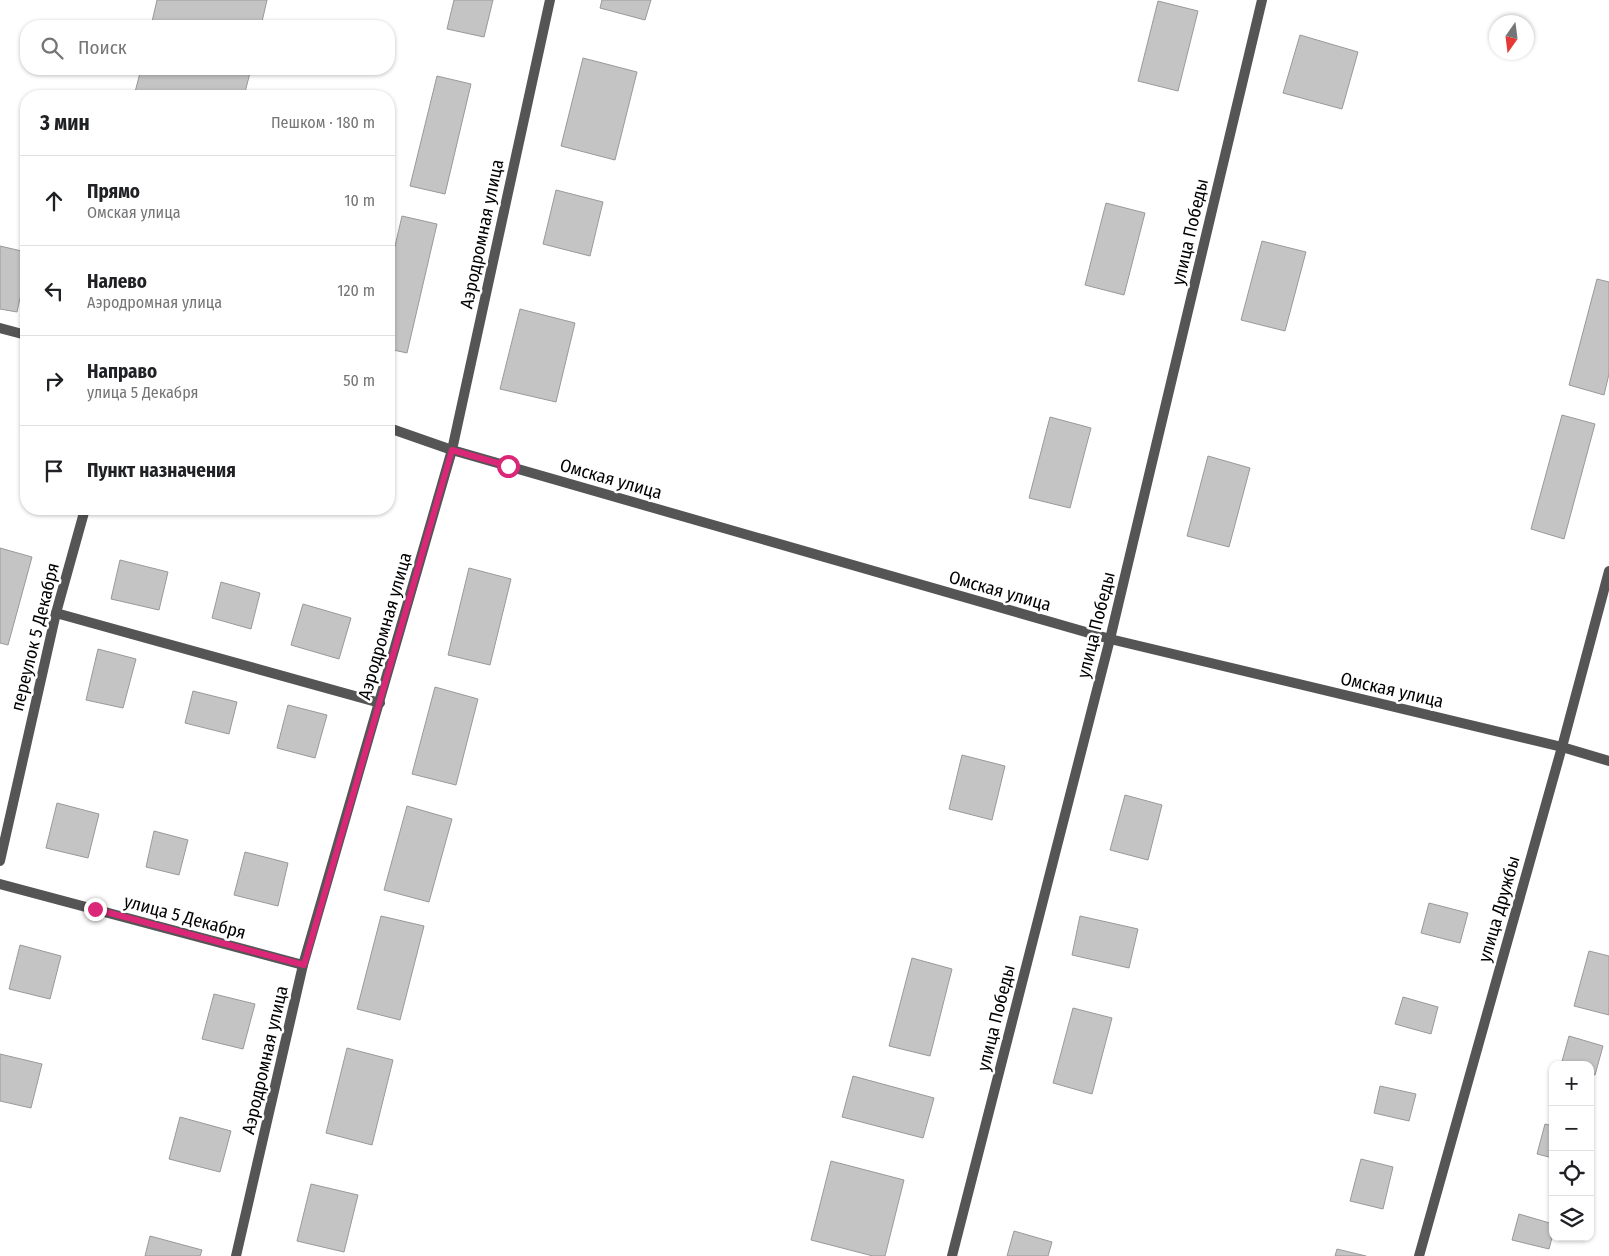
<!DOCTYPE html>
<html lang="ru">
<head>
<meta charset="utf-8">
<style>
	body { margin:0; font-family:"Fira Sans Condensed",sans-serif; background:#f2f2f2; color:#202124 }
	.controls { position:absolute; right:15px; bottom:15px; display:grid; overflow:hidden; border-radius:10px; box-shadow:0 1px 4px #0004 }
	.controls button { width:45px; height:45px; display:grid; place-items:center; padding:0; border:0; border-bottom:1px solid #e0e0e0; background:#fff; color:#202124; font:25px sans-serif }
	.compass { position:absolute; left:1489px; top:15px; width:45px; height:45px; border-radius:50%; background:#fff; box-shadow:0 1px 4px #0004; rotate:194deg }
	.stop { position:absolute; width:15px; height:15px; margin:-11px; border:4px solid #db2777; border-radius:50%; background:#fff }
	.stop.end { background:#db2777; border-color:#fff; box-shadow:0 1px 5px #0008 }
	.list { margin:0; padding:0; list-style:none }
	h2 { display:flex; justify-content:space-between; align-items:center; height:65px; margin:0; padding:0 20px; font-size:21px }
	h2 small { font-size:16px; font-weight:400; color:#757577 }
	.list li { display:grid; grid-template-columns:32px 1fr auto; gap:15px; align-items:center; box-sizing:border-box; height:90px; padding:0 20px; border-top:1px solid #e0e0e0 }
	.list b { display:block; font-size:19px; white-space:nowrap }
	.list p { margin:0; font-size:16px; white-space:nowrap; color:#757577 }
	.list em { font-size:16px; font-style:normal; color:#757577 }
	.icon { flex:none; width:28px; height:28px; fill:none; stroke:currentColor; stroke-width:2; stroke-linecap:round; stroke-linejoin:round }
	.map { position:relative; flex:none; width:1609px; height:1256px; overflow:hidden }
	.search { position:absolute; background:#fff; box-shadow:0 1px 4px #0004; left:20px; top:20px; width:375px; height:55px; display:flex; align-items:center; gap:12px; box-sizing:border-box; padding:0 18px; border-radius:20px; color:#757577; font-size:19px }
	.panel { position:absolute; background:#fff; box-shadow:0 1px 4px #0004; left:20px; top:90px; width:375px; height:425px; border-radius:20px }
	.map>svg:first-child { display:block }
	.building { fill:#c4c4c4; stroke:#999 }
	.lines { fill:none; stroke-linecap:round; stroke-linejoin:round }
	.minor { stroke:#555; stroke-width:10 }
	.route { stroke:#db2777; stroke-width:6 }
	.labels { text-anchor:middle; stroke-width:5; stroke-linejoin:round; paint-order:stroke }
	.street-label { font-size:18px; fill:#000; stroke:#fff }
</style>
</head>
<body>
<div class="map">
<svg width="1609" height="1256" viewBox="0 0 1609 1256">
	<rect width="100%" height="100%" fill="#fff"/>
	<!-- building -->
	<g class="building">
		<polygon points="157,0 267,0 261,26 151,26"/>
		<polygon points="454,0 493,0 484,37 447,29"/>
		<polygon points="602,0 651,0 645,20 600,8"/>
		<polygon points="1158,1 1198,11 1178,91 1138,81"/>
		<polygon points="1300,35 1358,52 1342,109 1283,93"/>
		<polygon points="583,58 637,72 615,160 561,146"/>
		<polygon points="141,69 251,69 244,96 134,96"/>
		<polygon points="437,76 471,84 445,194 410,186"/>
		<polygon points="556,190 603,202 590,256 543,244"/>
		<polygon points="1106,203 1145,213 1124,295 1085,285"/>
		<polygon points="402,216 437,224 407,353 389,349 389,272"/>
		<polygon points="1262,241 1306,252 1285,331 1241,320"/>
		<polygon points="0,246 26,252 26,271 17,312 0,309"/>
		<polygon points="1597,279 1609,282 1609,374 1604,395 1569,385"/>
		<polygon points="520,309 575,323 556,402 500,389"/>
		<polygon points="1562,415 1595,424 1564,539 1531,529"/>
		<polygon points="1050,417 1091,428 1070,508 1029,498"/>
		<polygon points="1208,456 1250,468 1229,547 1187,536"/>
		<polygon points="0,548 32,557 8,645 0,643"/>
		<polygon points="120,560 168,572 159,610 111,599"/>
		<polygon points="469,568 511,579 490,665 448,655"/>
		<polygon points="221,582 260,593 251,629 212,618"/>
		<polygon points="303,604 351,618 339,659 291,645"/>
		<polygon points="98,649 136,659 123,708 86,700"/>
		<polygon points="435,687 478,699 456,785 412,774"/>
		<polygon points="193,691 237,702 229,734 185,723"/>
		<polygon points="288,705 327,715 315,758 277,748"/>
		<polygon points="962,755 1005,766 992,820 949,809"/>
		<polygon points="1125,795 1162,805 1148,860 1110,850"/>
		<polygon points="57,803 99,814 88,858 46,848"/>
		<polygon points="407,806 452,819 429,902 384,890"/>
		<polygon points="154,831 188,840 179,875 146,867"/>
		<polygon points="245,852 288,863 278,906 234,895"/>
		<polygon points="1429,903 1468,913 1460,943 1421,933"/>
		<polygon points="381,916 424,926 400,1020 357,1009"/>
		<polygon points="1080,916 1138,929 1129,968 1072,955"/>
		<polygon points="20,945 61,956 50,999 9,989"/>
		<polygon points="1589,951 1609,956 1609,1015 1574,1006"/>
		<polygon points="912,958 952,969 930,1056 889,1046"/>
		<polygon points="214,994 255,1004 243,1049 202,1039"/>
		<polygon points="1403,997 1438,1007 1431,1034 1395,1024"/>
		<polygon points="1073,1008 1112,1018 1092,1094 1053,1083"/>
		<polygon points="1569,1036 1603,1046 1595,1075 1590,1074 1590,1065 1561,1065"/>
		<polygon points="347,1048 393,1060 372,1145 326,1133"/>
		<polygon points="0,1054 42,1064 31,1108 0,1101"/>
		<polygon points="853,1076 934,1098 923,1138 842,1117"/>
		<polygon points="1380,1086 1416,1094 1409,1121 1374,1113"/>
		<polygon points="180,1117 231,1131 220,1172 169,1159"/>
		<polygon points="1545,1124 1553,1126 1553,1158 1537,1154"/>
		<polygon points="1361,1159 1393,1167 1383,1209 1350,1201"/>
		<polygon points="831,1161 904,1180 885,1256 873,1256 811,1240"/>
		<polygon points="311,1184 358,1195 344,1252 297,1241"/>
		<polygon points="1519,1214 1553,1224 1553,1234 1549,1249 1512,1240"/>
		<polygon points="1014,1231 1052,1242 1048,1256 1007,1256"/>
		<polygon points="150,1236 202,1250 200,1256 145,1256"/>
		<polygon points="1337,1249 1366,1256 1335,1256"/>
	</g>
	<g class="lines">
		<!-- minor -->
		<g class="minor">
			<polyline points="0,328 26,335"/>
			<polyline points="389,428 452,450 1110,639 1562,747 1609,761"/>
			<polyline points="56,613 380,703"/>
			<polyline points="0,861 56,613 85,509"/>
			<polyline points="0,884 303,965"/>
			<polyline points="236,1256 303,965 452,450 550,0"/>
			<polyline points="952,1256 1110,639 1262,0"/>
			<polyline points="1419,1256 1562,747 1609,571"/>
		</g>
	</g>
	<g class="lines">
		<!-- route -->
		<polyline class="route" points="95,909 304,965 452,450 508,466"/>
	</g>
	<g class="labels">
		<!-- street labels -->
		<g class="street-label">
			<text transform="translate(1190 232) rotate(-77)" y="6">улица Победы</text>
			<text transform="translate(482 234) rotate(-78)" y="6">Аэродромная улица</text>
			<text transform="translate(611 479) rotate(16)" y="6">Омская улица</text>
			<text transform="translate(1000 591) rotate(16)" y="6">Омская улица</text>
			<text transform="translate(1096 625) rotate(-76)" y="6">улица Победы</text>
			<text transform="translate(385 626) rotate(-74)" y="6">Аэродромная улица</text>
			<text transform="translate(35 637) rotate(-76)" y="6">переулок 5 Декабря</text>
			<text transform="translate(1392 690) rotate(13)" y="6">Омская улица</text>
			<text transform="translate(1499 909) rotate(-74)" y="6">улица Дружбы</text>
			<text transform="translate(185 917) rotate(15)" y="6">улица 5 Декабря</text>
			<text transform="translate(996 1018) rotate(-76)" y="6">улица Победы</text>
			<text transform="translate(265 1060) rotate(-77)" y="6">Аэродромная улица</text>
		</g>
	</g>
</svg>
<div class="controls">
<button>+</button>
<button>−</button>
<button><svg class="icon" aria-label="locate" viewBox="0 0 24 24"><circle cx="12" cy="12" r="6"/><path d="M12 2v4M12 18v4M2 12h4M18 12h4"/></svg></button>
<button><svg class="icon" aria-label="layers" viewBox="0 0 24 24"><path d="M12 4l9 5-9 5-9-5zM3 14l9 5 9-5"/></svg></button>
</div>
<svg class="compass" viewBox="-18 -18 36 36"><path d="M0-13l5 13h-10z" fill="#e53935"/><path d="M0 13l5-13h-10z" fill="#757577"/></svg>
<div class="stop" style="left:508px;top:466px"></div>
<div class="stop end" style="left:95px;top:909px"></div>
<div class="search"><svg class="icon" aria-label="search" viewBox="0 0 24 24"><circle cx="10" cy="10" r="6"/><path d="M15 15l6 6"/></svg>Поиск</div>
<section class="panel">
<h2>3 мин<small>Пешком · 180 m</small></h2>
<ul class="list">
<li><svg class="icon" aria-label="ahead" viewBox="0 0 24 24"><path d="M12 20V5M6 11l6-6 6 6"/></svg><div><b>Прямо</b><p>Омская улица</p></div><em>10 m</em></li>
<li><svg class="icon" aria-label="left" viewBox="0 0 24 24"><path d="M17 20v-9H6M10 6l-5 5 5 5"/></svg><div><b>Налево</b><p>Аэродромная улица</p></div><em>120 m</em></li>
<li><svg class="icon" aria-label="right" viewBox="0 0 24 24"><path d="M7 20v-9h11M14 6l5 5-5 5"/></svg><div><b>Направо</b><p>улица 5 Декабря</p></div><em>50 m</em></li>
<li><svg class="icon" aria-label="arrive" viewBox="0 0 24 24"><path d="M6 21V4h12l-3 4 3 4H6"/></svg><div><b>Пункт назначения</b></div></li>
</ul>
</section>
</div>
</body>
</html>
